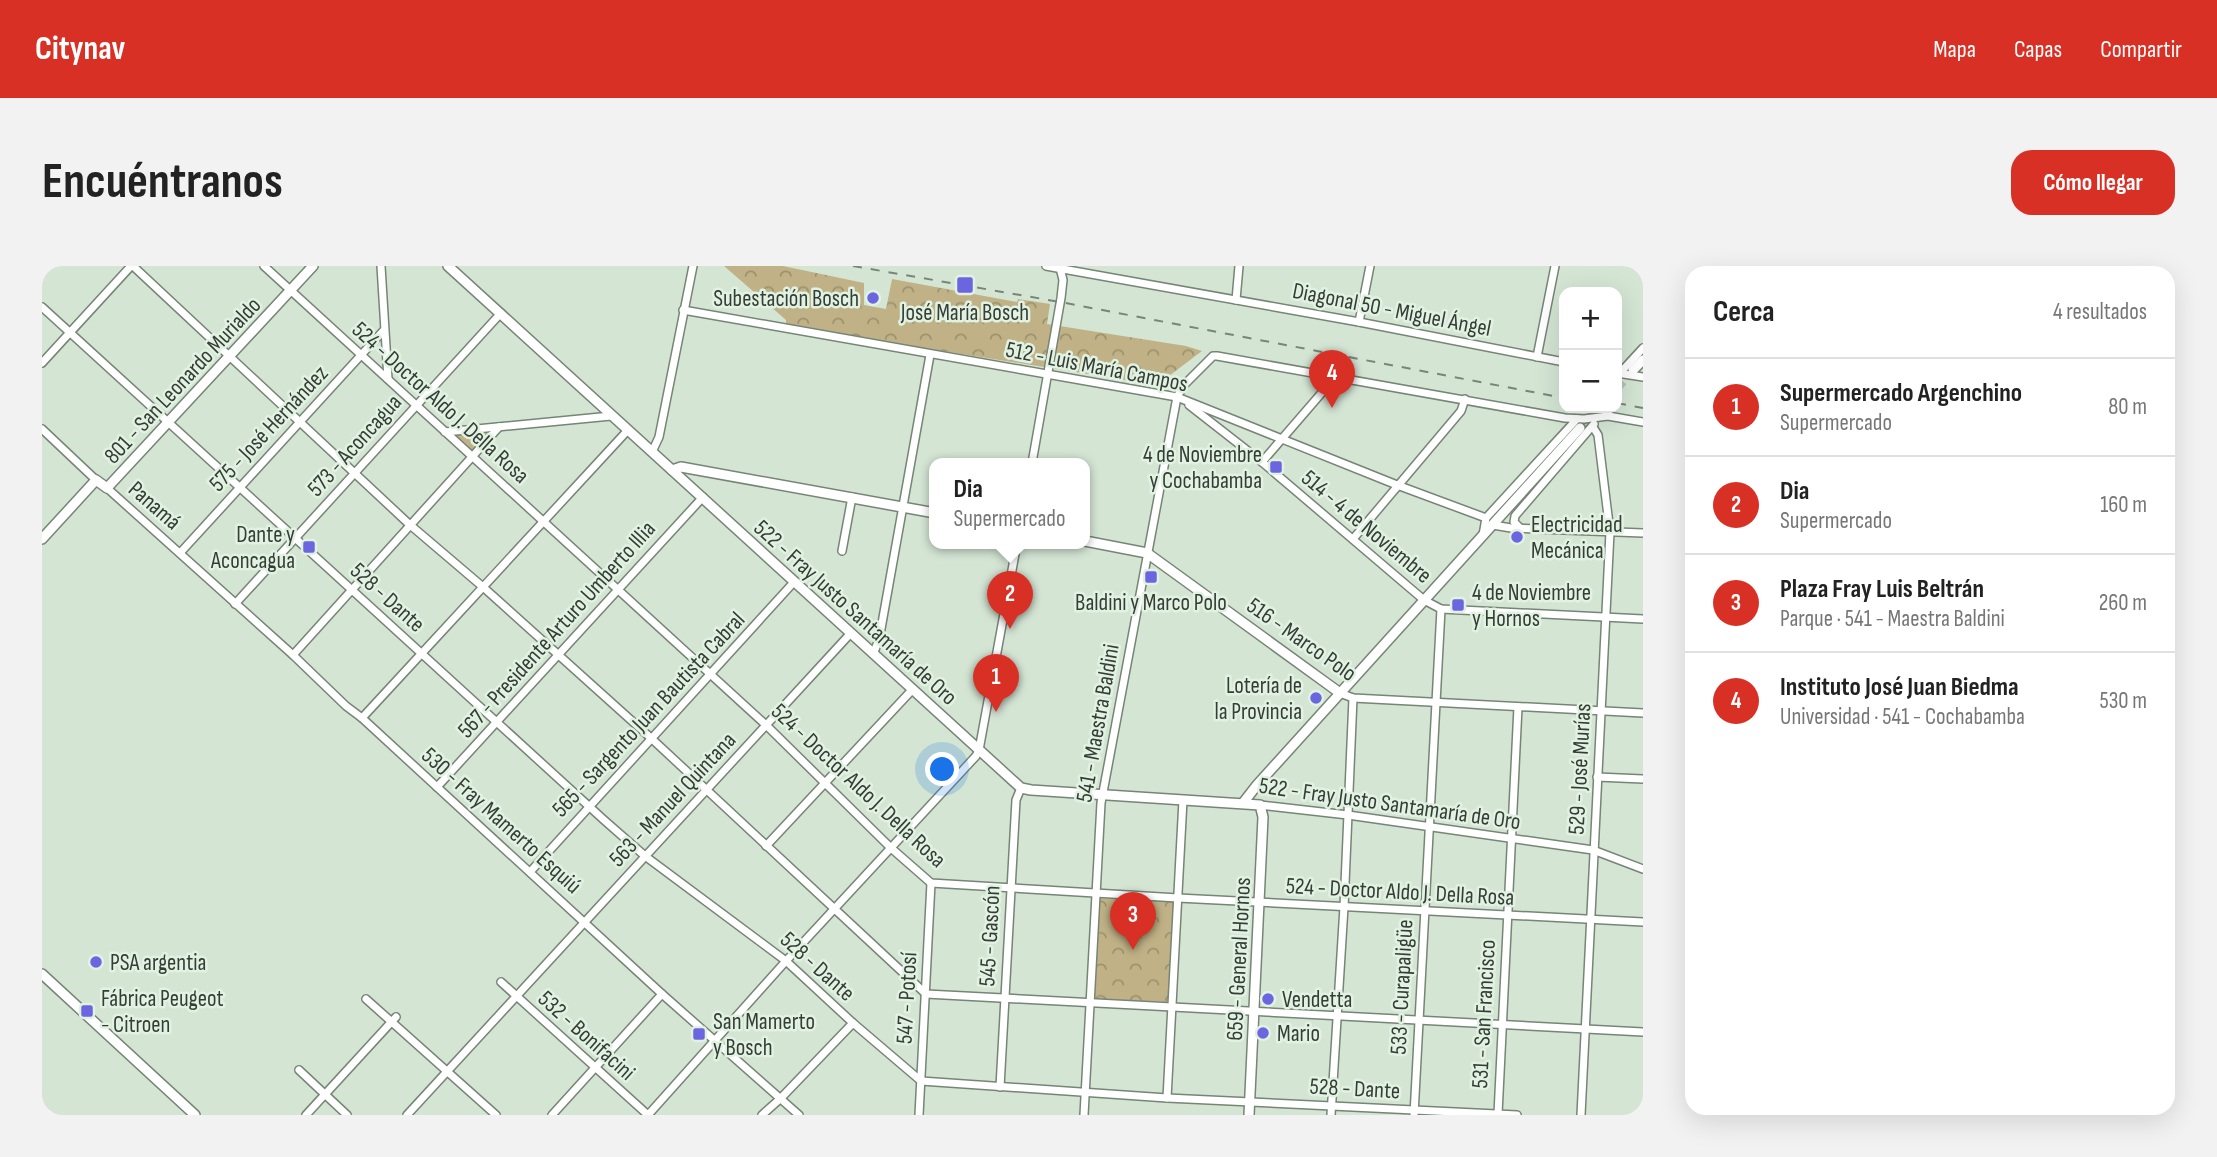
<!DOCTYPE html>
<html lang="es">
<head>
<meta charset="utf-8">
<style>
	body { margin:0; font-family:"Sofia Sans Condensed",sans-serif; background:#f2f2f2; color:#222 }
	.controls { position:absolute; right:21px; top:21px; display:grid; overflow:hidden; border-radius:14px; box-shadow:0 7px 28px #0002 }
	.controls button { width:63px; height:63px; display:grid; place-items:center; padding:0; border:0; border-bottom:2px solid #e0e0e0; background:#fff; color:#222; font:35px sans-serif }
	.you { position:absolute; left:901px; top:504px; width:24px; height:24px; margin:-18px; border:5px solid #fff; border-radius:50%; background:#1a73e8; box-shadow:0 0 0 10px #1a73e833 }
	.badge { display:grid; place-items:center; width:46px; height:46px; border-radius:50%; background:#d93025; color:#fff; font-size:23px; font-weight:700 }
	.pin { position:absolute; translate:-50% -58px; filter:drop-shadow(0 2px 4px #0008) }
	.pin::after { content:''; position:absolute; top:37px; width:24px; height:21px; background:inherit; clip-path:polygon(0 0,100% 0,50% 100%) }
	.popup { position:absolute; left:887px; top:192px; width:161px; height:91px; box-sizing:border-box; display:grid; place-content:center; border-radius:14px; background:#fff; filter:drop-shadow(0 2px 5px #0005); font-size:23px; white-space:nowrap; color:#767676 }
	.popup b { font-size:26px; color:#222 }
	.popup::after { content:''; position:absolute; left:50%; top:100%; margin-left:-14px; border:14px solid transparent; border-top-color:#fff }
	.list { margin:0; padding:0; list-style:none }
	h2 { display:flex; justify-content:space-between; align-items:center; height:91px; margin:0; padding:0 28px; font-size:30px }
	h2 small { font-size:23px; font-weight:400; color:#767676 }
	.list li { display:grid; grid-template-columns:46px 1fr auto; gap:21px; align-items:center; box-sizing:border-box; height:98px; padding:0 28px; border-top:2px solid #e0e0e0 }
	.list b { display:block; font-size:26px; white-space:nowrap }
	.list p { margin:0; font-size:23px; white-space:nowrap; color:#767676 }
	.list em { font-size:23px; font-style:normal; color:#767676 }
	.map { position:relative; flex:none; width:1601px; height:849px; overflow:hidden; border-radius:21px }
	header { display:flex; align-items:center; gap:42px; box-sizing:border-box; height:98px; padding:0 35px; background:#d93025; color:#fff }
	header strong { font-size:33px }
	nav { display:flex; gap:38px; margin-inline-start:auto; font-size:24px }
	.intro { display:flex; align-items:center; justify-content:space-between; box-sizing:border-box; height:168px; padding:0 42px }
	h1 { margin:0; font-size:49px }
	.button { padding:18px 32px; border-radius:21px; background:#d93025; color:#fff; font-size:24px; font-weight:700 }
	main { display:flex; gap:42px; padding:0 42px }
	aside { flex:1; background:#fff; border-radius:21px; box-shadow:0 7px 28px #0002 }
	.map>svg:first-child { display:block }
	.park { fill:url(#park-crowns) }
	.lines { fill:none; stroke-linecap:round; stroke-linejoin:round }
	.tertiary-tunnel { stroke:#b4c3b4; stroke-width:9; stroke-dasharray:9 4.5; stroke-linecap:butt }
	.minor-casing { stroke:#768576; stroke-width:10 }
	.tertiary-casing { stroke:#768576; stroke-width:12 }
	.minor { stroke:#fff; stroke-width:7 }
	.tertiary { stroke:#fff; stroke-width:9 }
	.rail { stroke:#798579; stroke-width:2; stroke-dasharray:9 9; stroke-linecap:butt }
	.poi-dot { fill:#6b66e0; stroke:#e1f2e2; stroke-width:2.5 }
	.labels { text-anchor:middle; stroke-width:5; stroke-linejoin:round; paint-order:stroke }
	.poi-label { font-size:23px; fill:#363d36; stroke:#e1f2e2; text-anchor:start }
	.street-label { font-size:23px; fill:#363d36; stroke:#e1f2e2 }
</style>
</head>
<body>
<header>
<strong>Citynav</strong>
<nav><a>Mapa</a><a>Capas</a><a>Compartir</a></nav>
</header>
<div class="intro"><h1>Encuéntranos</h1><a class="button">Cómo llegar</a></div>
<main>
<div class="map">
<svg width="1601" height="849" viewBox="0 0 1601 849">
	<defs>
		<pattern id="park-crowns" width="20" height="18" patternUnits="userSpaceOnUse" patternTransform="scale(1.75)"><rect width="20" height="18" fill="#c0b286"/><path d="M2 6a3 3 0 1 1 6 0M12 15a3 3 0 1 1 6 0" fill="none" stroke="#9d926e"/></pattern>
	</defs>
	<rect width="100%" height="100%" fill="#d4e5d4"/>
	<!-- park -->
	<g class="park">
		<polygon points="682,0 741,0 822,17 822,39 844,43 850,13 975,36 976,33 1008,38 1005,58 1144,80 1160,85 1115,119 744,60 744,54"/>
		<polygon points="449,166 429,187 408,169"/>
		<polygon points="1055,632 1132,636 1127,736 1051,733"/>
	</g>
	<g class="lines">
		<!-- tertiary-tunnel -->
		<g class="tertiary-tunnel">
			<polyline points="1575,122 1590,105"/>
			<polyline points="1538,162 1557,142"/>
		</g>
		<!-- minor casing -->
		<g class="minor-casing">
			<g id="minor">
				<polyline points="91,0 367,258 441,321 610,473 884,728 1601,766"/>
				<polyline points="222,0 724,459 849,582 889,617 1136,632 1601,656"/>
				<polyline points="339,0 346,113"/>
				<polyline points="1004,0 1317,56 1522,96"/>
				<polyline points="1194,34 1197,0"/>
				<polyline points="0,41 562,554 603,590 744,695 811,757 879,815 1125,832 1475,849"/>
				<polyline points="641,44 1135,131 1355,219 1444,252"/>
				<polyline points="1317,56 1328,0"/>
				<polyline points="1495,91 1513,0"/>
				<polyline points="0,97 89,0"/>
				<polyline points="1575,107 1601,111"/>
				<polyline points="1578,107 1601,82"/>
				<polyline points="1147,139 1220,196 1382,334 1399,343 1601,353"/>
				<polyline points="0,163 54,214"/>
				<polyline points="403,166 569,150"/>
				<polyline points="610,186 617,171 651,0"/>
				<polyline points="1220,196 1283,123 1286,109"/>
				<polyline points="990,197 1019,32 1021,14 1018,2"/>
				<polyline points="65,222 251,389 304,440 320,452 620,728 757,849"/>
				<polyline points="1451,259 1469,262 1601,267"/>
				<polyline points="1477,261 1472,256 1473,250 1552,158"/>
				<polyline points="1441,269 1444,252 1535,153"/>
				<polyline points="1311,273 1419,145 1423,133"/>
				<polyline points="800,285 810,231"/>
				<polyline points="138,287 342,64"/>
				<polyline points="193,338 459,47"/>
				<polyline points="831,388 837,374 888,89"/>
				<polyline points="251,389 457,161"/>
				<polyline points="1298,427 1311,432 1601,447"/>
				<polyline points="320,452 586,164"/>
				<polyline points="1555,511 1601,513"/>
				<polyline points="395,521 661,231"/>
				<polyline points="1218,539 1306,549 1551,584 1601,603"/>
				<polyline points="724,580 870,424"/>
				<polyline points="488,606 752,316"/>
				<polyline points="459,716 606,849"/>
				<polyline points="324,733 454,849"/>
				<polyline points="257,804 305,849"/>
				<polyline points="958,821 974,534 979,522"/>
				<polyline points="1125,832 1141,534"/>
				<polyline points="1456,848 1476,441"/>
				<polyline points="264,849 354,751"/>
				<polyline points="365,849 808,368"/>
				<polyline points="510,849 620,728"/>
				<polyline points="606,849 744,695 934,490 937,484 975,277"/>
				<polyline points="720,849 739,832 811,757"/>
				<polyline points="877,849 889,617"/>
				<polyline points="1042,849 1059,537 1135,131 1142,119 1171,90 1175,90 1523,152 1542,153 1566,150 1601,156"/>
				<polyline points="1289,849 1302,641 1311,432"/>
				<polyline points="1372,849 1399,343"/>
				<polyline points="1539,849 1568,266 1556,169 1551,161"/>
			</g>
		</g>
		<!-- tertiary casing -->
		<g class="tertiary-casing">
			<g id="tertiary">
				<polyline points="406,0 979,522 989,524 1218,539 1221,551 1207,849"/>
				<polyline points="1591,104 1601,94"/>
				<polyline points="630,204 639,201 893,247"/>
				<polyline points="0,273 54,214 65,222 271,0"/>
				<polyline points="1043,275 1105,287 1298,427"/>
				<polyline points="1201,537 1215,519 1538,162"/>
				<polyline points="0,708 153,849"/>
			</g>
		</g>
		<!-- minor -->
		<use href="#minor" class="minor"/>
		<!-- tertiary -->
		<use href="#tertiary" class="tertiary"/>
		<!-- rail -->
		<g class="rail">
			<polyline points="811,0 1018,36 1522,132"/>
			<polyline points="1575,137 1601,142"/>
		</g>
	</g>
	<!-- markers -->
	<g class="poi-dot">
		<rect x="914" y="10" width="18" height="18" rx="3.5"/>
		<circle cx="831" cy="32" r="7"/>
		<rect x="1227" y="194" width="14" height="14" rx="3.5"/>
		<circle cx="1475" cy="271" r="7"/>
		<rect x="260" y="274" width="14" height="14" rx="3.5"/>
		<rect x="1102" y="304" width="14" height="14" rx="3.5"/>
		<rect x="1409" y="332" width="14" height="14" rx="3.5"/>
		<circle cx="1274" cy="432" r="7"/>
		<circle cx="54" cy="696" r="7"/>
		<circle cx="1226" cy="733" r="7"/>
		<rect x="38" y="738" width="14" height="14" rx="3.5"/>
		<circle cx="1221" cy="767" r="7"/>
		<rect x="650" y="761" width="14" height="14" rx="3.5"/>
	</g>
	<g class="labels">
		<!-- poi labels -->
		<g class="poi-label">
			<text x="817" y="40" text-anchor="end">Subestación Bosch</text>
			<text x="923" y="54" text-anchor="middle">José María Bosch</text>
			<text x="1220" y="196" text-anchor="end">4 de Noviembre<tspan x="1220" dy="26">y Cochabamba</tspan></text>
			<text x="1489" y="266">Electricidad<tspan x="1489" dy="26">Mecánica</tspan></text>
			<text x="253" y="276" text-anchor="end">Dante y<tspan x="253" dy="26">Aconcagua</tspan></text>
			<text x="1430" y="334">4 de Noviembre<tspan x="1430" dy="26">y Hornos</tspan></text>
			<text x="1109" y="344" text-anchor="middle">Baldini y Marco Polo</text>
			<text x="1260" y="427" text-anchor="end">Lotería de<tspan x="1260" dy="26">la Provincia</tspan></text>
			<text x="68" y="704">PSA argentia</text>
			<text x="59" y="740">Fábrica Peugeot<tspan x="59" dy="26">- Citroen</tspan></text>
			<text x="1240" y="741">Vendetta</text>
			<text x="671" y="763">San Mamerto<tspan x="671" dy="26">y Bosch</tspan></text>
			<text x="1235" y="775">Mario</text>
		</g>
		<!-- street labels -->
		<g class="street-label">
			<text transform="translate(1350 43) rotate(11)" y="8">Diagonal 50 - Miguel Ángel</text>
			<text transform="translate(1055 100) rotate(11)" y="8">512 - Luis María Campos</text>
			<text transform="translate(140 114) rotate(-47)" y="8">801 - San Leonardo Murialdo</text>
			<text transform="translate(399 136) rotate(42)" y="8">524 - Doctor Aldo J. Della Rosa</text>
			<text transform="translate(226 162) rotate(-47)" y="8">575 - José Hernández</text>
			<text transform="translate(312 179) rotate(-48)" y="8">573 - Aconcagua</text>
			<text transform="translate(113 239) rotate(41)" y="8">Panamá</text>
			<text transform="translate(1325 260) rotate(40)" y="8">514 - 4 de Noviembre</text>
			<text transform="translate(346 331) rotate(42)" y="8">528 - Dante</text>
			<text transform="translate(814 346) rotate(42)" y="8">522 - Fray Justo Santamaría de Oro</text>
			<text transform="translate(514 363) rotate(-48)" y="8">567 - Presidente Arturo Umberto Illia</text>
			<text transform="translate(1260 373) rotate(35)" y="8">516 - Marco Polo</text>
			<text transform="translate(606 448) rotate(-47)" y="8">565 - Sargento Juan Bautista Cabral</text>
			<text transform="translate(1055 457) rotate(-80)" y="8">541 - Maestra Baldini</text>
			<text transform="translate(1537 503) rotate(-87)" y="8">529 - José Murías</text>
			<text transform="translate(817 519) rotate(43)" y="8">524 - Doctor Aldo J. Della Rosa</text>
			<text transform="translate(630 533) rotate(-47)" y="8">563 - Manuel Quintana</text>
			<text transform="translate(1348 537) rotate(8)" y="8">522 - Fray Justo Santamaría de Oro</text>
			<text transform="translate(460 554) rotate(42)" y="8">530 - Fray Mamerto Esquiú</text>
			<text transform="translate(1358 625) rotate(3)" y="8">524 - Doctor Aldo J. Della Rosa</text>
			<text transform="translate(947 670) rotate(-87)" y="8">545 - Gascón</text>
			<text transform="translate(1196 693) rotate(-87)" y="8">659 - General Hornos</text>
			<text transform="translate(776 700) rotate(42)" y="8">528 - Dante</text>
			<text transform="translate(1359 721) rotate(-87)" y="8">533 - Curapaligüe</text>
			<text transform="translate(864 732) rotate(-87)" y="8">547 - Potosí</text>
			<text transform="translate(1441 748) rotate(-87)" y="8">531 - San Francisco</text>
			<text transform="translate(545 769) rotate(42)" y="8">532 - Bonifacini</text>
			<text transform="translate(1313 822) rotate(3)" y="8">528 - Dante</text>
		</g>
	</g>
</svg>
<div class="controls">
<button>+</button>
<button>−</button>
</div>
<div class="you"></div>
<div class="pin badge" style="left:954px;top:446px">1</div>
<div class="pin badge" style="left:968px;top:363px">2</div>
<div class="popup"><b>Dia</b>Supermercado</div>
<div class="pin badge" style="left:1091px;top:684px">3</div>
<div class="pin badge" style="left:1290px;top:142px">4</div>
</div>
<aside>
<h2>Cerca<small>4 resultados</small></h2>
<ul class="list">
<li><span class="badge">1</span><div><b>Supermercado Argenchino</b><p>Supermercado</p></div><em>80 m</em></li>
<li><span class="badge">2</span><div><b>Dia</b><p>Supermercado</p></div><em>160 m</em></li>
<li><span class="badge">3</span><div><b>Plaza Fray Luis Beltrán</b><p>Parque · 541 - Maestra Baldini</p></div><em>260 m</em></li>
<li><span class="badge">4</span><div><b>Instituto José Juan Biedma</b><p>Universidad · 541 - Cochabamba</p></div><em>530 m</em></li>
</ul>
</aside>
</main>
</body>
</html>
